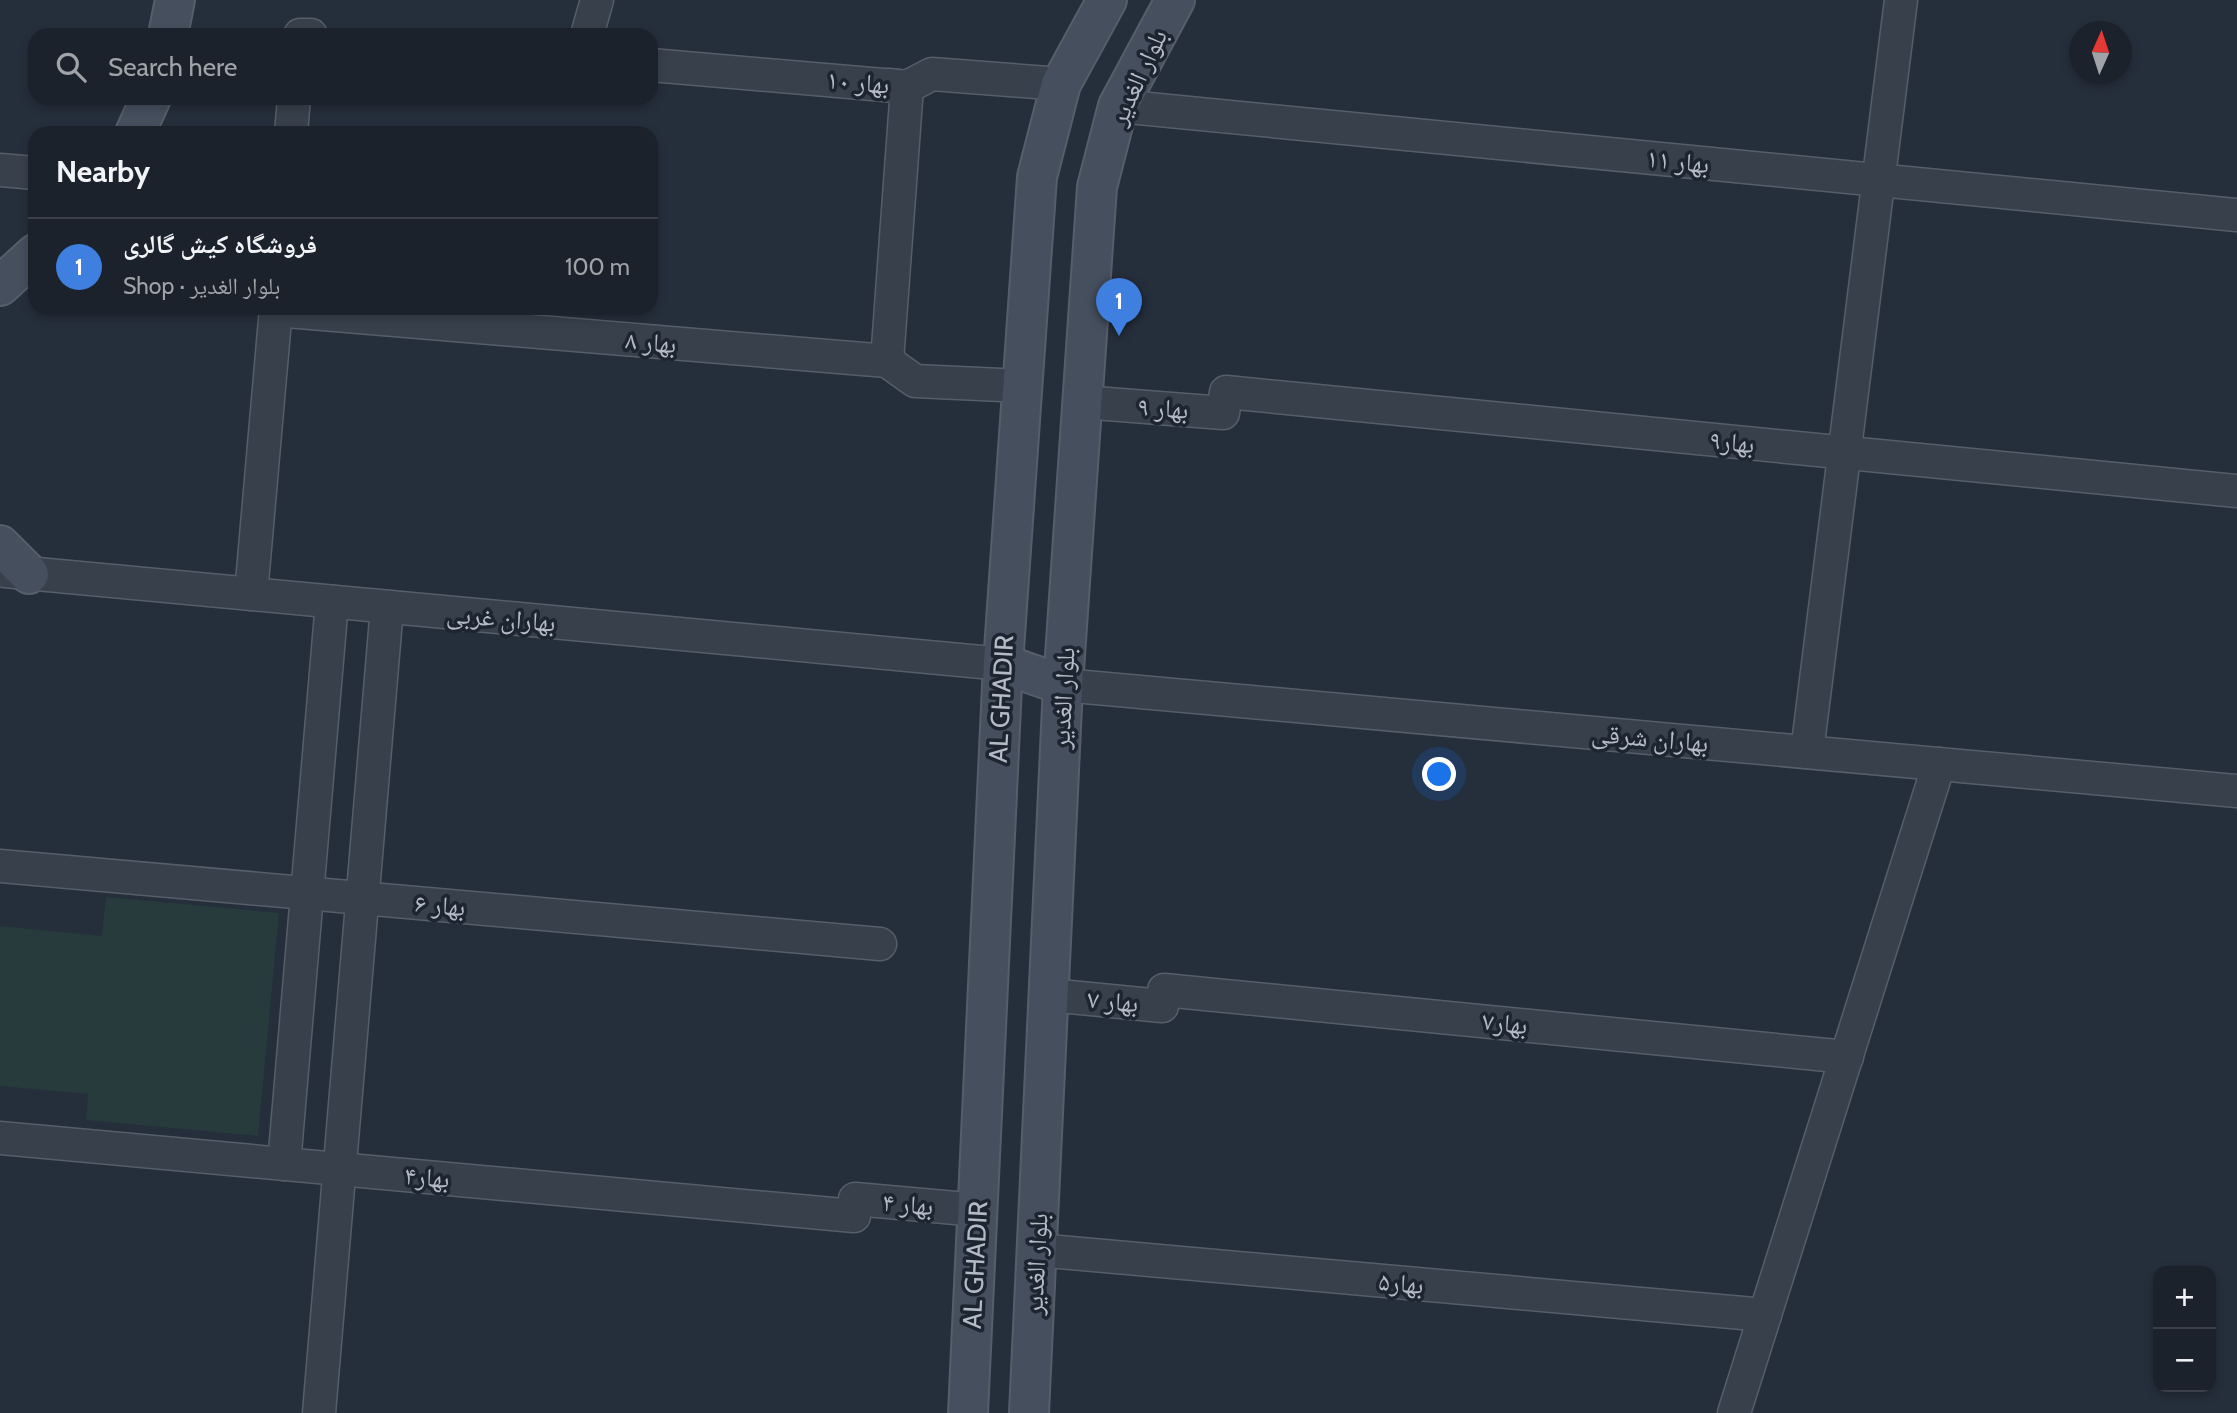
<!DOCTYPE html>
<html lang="en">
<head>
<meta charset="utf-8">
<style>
	body { margin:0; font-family:Cabin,"Noto Naskh Arabic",sans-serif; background:#292f38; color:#f1f3f6 }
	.controls { position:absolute; right:21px; bottom:21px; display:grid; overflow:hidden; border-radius:14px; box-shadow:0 4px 10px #0003 }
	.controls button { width:63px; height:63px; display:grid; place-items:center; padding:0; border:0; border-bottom:2px solid #3a3f48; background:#1c222c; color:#f1f3f6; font:35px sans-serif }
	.compass { position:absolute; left:2069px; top:21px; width:63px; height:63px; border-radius:50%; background:#1c222c; box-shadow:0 4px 10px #0003; rotate:3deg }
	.you { position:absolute; left:1440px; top:775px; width:24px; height:24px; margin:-18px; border:5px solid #fff; border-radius:50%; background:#1a73e8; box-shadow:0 0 0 10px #1a73e833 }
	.badge { display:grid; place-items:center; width:46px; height:46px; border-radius:50%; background:#8eb2f2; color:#fff; font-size:23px; font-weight:700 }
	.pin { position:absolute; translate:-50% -58px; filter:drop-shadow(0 2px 4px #0008) }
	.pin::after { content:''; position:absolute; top:37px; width:24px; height:21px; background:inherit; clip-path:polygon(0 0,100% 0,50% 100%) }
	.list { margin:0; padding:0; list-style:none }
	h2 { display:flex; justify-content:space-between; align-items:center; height:91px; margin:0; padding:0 28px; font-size:30px }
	h2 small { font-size:23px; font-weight:400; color:#a0a4a9 }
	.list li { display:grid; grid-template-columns:46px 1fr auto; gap:21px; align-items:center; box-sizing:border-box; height:98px; padding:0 28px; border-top:2px solid #3a3f48 }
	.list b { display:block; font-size:26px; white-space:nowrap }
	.list p { margin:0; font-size:23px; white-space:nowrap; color:#a0a4a9 }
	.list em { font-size:23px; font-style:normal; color:#a0a4a9 }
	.icon { flex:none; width:38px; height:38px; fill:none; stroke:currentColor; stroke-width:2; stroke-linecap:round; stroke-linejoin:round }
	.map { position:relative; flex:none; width:2237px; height:1413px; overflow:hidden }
	.search { position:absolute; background:#1c222c; box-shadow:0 4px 10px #0003; left:28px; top:28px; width:630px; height:77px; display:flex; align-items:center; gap:18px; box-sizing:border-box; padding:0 24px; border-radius:21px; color:#a0a4a9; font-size:26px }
	.panel { position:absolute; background:#1c222c; box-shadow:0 4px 10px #0003; left:28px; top:126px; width:630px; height:189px; border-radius:21px }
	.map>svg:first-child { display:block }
	.green { fill:#273b3d }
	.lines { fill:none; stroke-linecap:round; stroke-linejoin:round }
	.street-casing { stroke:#565e69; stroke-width:35 }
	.secondary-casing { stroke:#565e69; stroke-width:42 }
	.street { stroke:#38404c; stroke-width:32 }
	.secondary { stroke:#464f5e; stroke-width:38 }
	.labels { text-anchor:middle; stroke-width:7; stroke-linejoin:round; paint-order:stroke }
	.street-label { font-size:26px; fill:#b4bbc7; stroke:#1d2530 }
</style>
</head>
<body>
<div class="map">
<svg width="2237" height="1413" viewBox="0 0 2237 1413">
	<rect width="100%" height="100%" fill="#252e3b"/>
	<!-- green -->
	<polygon class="green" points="106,897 279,913 258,1136 86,1120 88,1094 0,1086 0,926 102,936"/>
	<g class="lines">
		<!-- street casing -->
		<g class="street-casing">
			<g id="street">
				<polyline points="300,35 311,35"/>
				<polyline points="587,35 597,0"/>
				<polyline points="651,65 907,87 887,361"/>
				<polyline points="888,85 907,87 932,74 1061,84"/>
				<polyline points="1118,106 2237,215"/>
				<polyline points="291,133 294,98"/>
				<polyline points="0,170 35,173"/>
				<polyline points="275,310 887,361 915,381 1022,386"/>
				<polyline points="1082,402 1223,413 1226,392 2237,491"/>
				<polyline points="5,571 1003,664"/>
				<polyline points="251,594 276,308"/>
				<polyline points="1063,685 2237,791"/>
				<polyline points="1807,752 1901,0"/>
				<polyline points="0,866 880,944"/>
				<polyline points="1049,995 1162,1006 1164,990 1847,1057"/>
				<polyline points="0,1138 854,1216 855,1199 978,1210"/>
				<polyline points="284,1164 332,602"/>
				<polyline points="1037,1250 1765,1315"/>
				<polyline points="319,1413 387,607"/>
				<polyline points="1734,1413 1939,764"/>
			</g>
		</g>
		<!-- secondary casing -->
		<g class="secondary-casing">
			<g id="secondary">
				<polyline points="168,35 175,0"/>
				<polyline points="135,133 151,98"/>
				<polyline points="0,286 35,254"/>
				<polyline points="0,545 29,574"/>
				<polyline points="1003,664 1063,685"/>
				<polyline points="968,1413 1003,664 1037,177 1061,84 1107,0"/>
				<polyline points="1029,1413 1063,685 1097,187 1118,106 1175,0"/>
			</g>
		</g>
		<!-- street -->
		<use href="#street" class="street"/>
		<!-- secondary -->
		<use href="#secondary" class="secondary"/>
	</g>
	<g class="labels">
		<!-- street labels -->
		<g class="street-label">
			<text transform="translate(1138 77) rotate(-65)" y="9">بلوار الغدیر</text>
			<text transform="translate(858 82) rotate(5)" y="9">بهار ۱۰</text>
			<text transform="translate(1678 161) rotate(6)" y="9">بهار ۱۱</text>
			<text transform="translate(651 342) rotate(5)" y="9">بهار ۸</text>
			<text transform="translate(1163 408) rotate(4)" y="9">بهار ۹</text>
			<text transform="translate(1732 442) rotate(6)" y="9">بهار۹</text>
			<text transform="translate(501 618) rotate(5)" y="9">بهاران غربی</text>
			<text transform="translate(1063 698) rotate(-87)" y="9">بلوار الغدیر</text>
			<text transform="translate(1001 699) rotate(-87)" y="9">AL GHADIR</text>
			<text transform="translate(1650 738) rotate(5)" y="9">بهاران شرقی</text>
			<text transform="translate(440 905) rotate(5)" y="9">بهار ۶</text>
			<text transform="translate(1113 1001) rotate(5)" y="9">بهار ۷</text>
			<text transform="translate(1505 1023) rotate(6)" y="9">بهار۷</text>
			<text transform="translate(427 1177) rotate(5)" y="9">بهار۴</text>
			<text transform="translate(908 1204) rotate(5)" y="9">بهار ۴</text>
			<text transform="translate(1036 1264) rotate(-87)" y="9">بلوار الغدیر</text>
			<text transform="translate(975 1265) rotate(-87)" y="9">AL GHADIR</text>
			<text transform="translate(1401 1283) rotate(5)" y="9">بهار۵</text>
		</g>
	</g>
</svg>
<div class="controls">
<button>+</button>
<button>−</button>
</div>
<svg class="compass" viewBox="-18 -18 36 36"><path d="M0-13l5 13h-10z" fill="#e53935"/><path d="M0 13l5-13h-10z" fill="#a0a4a9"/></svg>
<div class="you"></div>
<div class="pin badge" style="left:1119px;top:336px;background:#3f7fe0">1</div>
<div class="search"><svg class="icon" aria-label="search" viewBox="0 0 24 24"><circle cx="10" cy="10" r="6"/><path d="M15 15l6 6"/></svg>Search here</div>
<section class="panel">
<h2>Nearby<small></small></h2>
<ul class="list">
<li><span class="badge" style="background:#3f7fe0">1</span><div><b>فروشگاه کیش گالری</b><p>Shop · بلوار الغدیر</p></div><em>100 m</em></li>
</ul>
</section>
</div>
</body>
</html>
